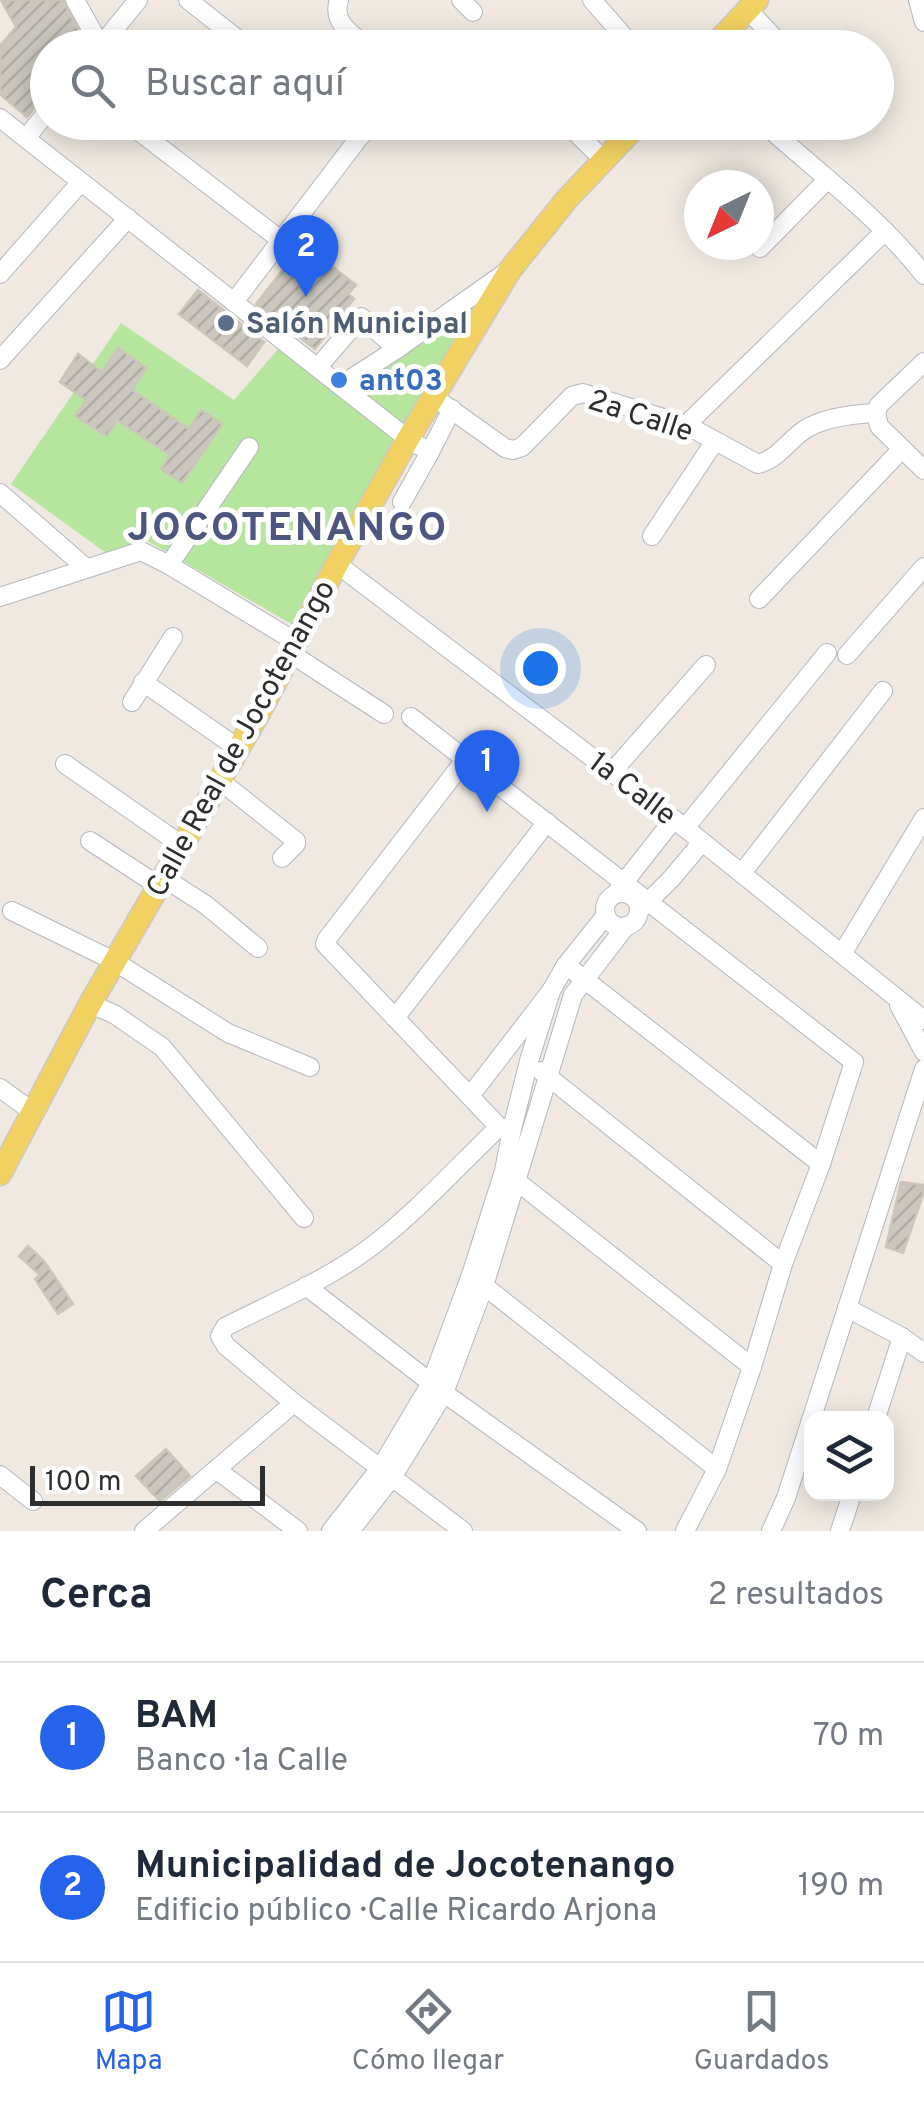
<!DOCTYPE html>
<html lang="es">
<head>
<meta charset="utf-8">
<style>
	body { margin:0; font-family:Overpass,sans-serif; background:#f6f6f7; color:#1f2937 }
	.controls { position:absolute; right:30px; bottom:30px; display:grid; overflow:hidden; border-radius:20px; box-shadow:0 5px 25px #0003 }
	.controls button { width:90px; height:90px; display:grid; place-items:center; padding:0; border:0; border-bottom:2px solid #e0e1e3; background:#fff; color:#1f2937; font:50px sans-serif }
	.compass { position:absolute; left:684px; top:170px; width:90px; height:90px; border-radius:50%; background:#fff; box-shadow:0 5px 25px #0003; rotate:223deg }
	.scale { position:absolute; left:30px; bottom:25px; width:235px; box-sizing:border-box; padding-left:10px; border:5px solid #2e2e2e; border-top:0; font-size:28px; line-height:35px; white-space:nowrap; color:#2e2e2e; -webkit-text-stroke:8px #fff; paint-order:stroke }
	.you { position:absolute; left:540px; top:668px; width:35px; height:35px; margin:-25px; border:8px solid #fff; border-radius:50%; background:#1a73e8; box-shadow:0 0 0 15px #1a73e833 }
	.badge { display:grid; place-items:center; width:65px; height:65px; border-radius:50%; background:#2563eb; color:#fff; font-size:32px; font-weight:700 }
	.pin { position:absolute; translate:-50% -82px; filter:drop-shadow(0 2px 5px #0008) }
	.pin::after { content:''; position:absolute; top:52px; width:35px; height:30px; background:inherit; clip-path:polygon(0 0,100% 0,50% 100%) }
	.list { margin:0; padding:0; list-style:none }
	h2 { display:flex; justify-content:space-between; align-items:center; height:130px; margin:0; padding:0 40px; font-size:42px }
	h2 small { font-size:32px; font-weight:400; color:#747a83 }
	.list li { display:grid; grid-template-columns:65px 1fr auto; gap:30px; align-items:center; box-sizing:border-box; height:150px; padding:0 40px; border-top:2px solid #e0e1e3 }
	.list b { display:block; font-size:38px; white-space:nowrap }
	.list p { margin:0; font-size:32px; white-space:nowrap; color:#747a83 }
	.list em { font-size:32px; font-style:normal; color:#747a83 }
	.icon { flex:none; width:55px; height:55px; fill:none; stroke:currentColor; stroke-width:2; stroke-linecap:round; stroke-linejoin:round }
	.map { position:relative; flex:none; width:924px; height:1531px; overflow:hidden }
	.search { position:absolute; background:#fff; box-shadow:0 5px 25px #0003; left:30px; right:30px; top:30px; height:110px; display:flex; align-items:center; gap:25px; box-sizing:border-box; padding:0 35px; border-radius:55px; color:#747a83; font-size:38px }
	.sheet { height:430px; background:#fff }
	nav { display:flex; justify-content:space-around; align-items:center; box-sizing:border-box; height:140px; border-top:2px solid #e0e1e3; background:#fff; font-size:28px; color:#747a83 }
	nav a { display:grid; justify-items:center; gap:5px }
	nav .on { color:#2563eb }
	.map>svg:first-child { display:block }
	.grass { fill:#b6e59e }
	.building { fill:url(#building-hatch); stroke:#cbc5ba; stroke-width:2.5 }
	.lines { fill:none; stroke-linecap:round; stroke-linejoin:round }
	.minor-casing { stroke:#b4b7c1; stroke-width:20 }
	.major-casing { stroke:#c9c9c9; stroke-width:25 }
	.minor { stroke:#fff; stroke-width:18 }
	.major { stroke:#f2d163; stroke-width:22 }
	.service-dot { fill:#5c6f8a; stroke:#fff; stroke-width:4 }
	.shop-dot { fill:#3f7fe0; stroke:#fff; stroke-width:4 }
	.labels { text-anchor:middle; stroke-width:10; stroke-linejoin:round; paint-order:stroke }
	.service-label { font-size:30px; font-weight:bold; fill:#4e5e75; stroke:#fff; text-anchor:start }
	.shop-label { font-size:30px; font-weight:bold; fill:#366cbe; stroke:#fff; text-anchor:start }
	.street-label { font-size:30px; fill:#2e2e2e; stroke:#fff }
	.district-label { font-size:40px; font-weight:bold; letter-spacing:2.5px; fill:#4d5680; stroke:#fff }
</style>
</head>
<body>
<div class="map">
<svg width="924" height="1531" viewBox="0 0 924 1531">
	<defs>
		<pattern id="building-hatch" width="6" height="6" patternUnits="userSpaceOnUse" patternTransform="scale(2.5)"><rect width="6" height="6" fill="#cbc7bf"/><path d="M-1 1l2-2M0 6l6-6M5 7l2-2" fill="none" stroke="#afaba4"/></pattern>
	</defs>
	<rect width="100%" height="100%" fill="#efe9e1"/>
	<!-- grass -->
	<g class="grass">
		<polygon points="497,283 406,429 351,385"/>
		<polygon points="121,323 234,400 279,348 396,440 295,626 146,540 106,553 11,484"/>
	</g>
	<!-- building -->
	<g class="building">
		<polygon points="1,0 63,0 87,47 48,48 48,97 38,103 27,117 0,94 0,46 16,27"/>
		<polygon points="303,244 356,285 348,294 354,299 315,349 256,304"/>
		<polygon points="198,290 264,342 247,366 179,314"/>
		<polygon points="118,348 146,368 132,390 189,429 201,410 222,424 182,483 161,469 170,455 117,420 107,436 75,416 86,400 60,382 78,354 102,372"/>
		<polygon points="901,1182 924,1185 924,1192 903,1253 886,1247"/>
		<polygon points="28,1246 44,1261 73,1304 58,1314 35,1279 40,1275 19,1256"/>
		<polygon points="166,1449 190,1476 160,1501 136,1476"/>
	</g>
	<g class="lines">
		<!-- minor casing -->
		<g class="minor-casing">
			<g id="minor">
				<polyline points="75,0 100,45"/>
				<polyline points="188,0 249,48"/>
				<path d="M 339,0 C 331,23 353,35 369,48"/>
				<polyline points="461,0 473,12"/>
				<polyline points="592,0 634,48"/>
				<polyline points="918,0 924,22"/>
				<polyline points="748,10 784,48"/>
				<polyline points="99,48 138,0"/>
				<polyline points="0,118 408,439 430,452 402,502"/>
				<polyline points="127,122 282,241"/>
				<polyline points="345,122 362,135"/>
				<polyline points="565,122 603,159"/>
				<path d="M 762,122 C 816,171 880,218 924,275"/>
				<polyline points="26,138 48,111"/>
				<polyline points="760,248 827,180"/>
				<polyline points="0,274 81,182"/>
				<polyline points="234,302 371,122"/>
				<polyline points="0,360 128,218"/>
				<polyline points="318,367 361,317 397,349"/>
				<polyline points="341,385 397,349 509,270"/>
				<path d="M 435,398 L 505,448 L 513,450 L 522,447 L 572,396 L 583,393 L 686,425 L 758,464 C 779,458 787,442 804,430 C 824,417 853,414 876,413"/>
				<polyline points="876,413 879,426 924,470"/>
				<polyline points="876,413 879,405 924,362"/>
				<polyline points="686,425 885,231"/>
				<polyline points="430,452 452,409"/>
				<polyline points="0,493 85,567"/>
				<polyline points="652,536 715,441"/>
				<polyline points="337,564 685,828 924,1020"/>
				<polyline points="169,565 249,447"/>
				<polyline points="0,597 141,551 169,565 296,642"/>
				<polyline points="759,599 902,449"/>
				<polyline points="290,653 384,714"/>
				<polyline points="847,655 924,567"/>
				<polyline points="143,682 239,749"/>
				<polyline points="132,702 173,637"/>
				<polyline points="411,717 854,1062 821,1164 783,1264 752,1367 717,1469 685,1531"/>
				<polyline points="465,760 327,939 325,944 499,1127 509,1129"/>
				<polyline points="65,764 183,846"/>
				<polyline points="612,772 706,665"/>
				<polyline points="219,780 296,841 296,844 282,858"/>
				<polyline points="685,828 827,653"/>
				<polyline points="90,841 159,886"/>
				<polyline points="742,873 883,691"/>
				<polyline points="164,878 206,905 258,948"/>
				<polyline points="618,890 674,819"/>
				<circle cx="622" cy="910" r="17"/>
				<polyline points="642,908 671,879 702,842"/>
				<polyline points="12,911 114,961 228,1033 310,1067"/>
				<polyline points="842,954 924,818"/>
				<polyline points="566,965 821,1164"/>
				<polyline points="90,1004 114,1014 162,1047 304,1218"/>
				<polyline points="899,1005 924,1052"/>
				<polyline points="395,1018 547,822"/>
				<polyline points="541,1071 783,1264"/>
				<polyline points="0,1088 33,1112"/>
				<polyline points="470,1096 551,991 566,965 606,915"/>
				<polyline points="509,1175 752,1367"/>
				<polyline points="478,1281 717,1469"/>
				<polyline points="306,1286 444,1393 637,1531"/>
				<polyline points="847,1308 902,1337 924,1353"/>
				<polyline points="876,1418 902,1337"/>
				<polyline points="217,1470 298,1531"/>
				<polyline points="0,1475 33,1501"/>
				<polyline points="144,1531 294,1403"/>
				<polyline points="331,1531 381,1467 431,1383 471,1275 504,1171 512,1129 529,1061 551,991"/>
				<polyline points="350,1531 393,1476 444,1393 484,1286 573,995 626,926"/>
				<path d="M 463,1531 L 294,1403 L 226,1346 L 220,1336 L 225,1327 C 272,1303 325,1281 368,1249 C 413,1216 458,1166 499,1127"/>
				<polyline points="771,1531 786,1498 924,1069"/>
				<polyline points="840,1531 852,1494"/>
			</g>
		</g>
		<!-- major casing -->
		<g class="major-casing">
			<g id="major">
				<polyline points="712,48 757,0"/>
				<polyline points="0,1174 90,1004 259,713 337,564 408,439 510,270 567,199 640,122"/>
			</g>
		</g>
		<!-- minor -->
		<use href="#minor" class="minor"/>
		<!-- major -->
		<use href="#major" class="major"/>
	</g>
	<!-- markers -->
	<circle class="service-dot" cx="226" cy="323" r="10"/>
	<circle class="shop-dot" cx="339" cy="380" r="10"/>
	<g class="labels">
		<!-- service labels -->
		<g class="service-label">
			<text x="246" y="333">Salón Municipal</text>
		</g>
		<!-- shop labels -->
		<g class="shop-label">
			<text x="359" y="390">ant03</text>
		</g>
		<!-- street labels -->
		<g class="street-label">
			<text transform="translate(641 415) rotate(18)" y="10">2a Calle</text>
			<text transform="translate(240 738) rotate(-61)" y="10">Calle Real de Jocotenango</text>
			<text transform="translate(633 788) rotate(37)" y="10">1a Calle</text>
		</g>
		<!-- district labels -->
		<g class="district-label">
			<text x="288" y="540">JOCOTENANGO</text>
		</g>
	</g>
</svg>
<div class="controls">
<button><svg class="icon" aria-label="layers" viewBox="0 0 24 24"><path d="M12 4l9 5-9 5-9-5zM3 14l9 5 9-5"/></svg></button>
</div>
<svg class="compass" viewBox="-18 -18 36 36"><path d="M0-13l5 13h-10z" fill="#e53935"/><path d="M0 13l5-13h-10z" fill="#747a83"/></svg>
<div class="scale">100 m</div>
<div class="you"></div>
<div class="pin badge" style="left:487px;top:812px">1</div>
<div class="pin badge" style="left:306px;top:297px">2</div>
<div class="search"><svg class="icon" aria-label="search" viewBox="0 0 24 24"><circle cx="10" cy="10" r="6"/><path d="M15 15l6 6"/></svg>Buscar aquí</div>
</div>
<section class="sheet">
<h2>Cerca<small>2 resultados</small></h2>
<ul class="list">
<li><span class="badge">1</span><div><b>BAM</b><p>Banco · 1a Calle</p></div><em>70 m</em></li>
<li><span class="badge">2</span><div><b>Municipalidad de Jocotenango</b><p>Edificio público · Calle Ricardo Arjona</p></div><em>190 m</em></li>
</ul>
</section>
<nav>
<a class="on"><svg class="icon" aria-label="map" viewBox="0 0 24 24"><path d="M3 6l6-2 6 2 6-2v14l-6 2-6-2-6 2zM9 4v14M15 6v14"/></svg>Mapa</a>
<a><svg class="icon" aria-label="directions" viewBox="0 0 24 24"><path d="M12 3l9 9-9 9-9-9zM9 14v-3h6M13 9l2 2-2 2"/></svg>Cómo llegar</a>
<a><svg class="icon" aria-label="saved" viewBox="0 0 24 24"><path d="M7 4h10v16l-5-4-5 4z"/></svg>Guardados</a>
</nav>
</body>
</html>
